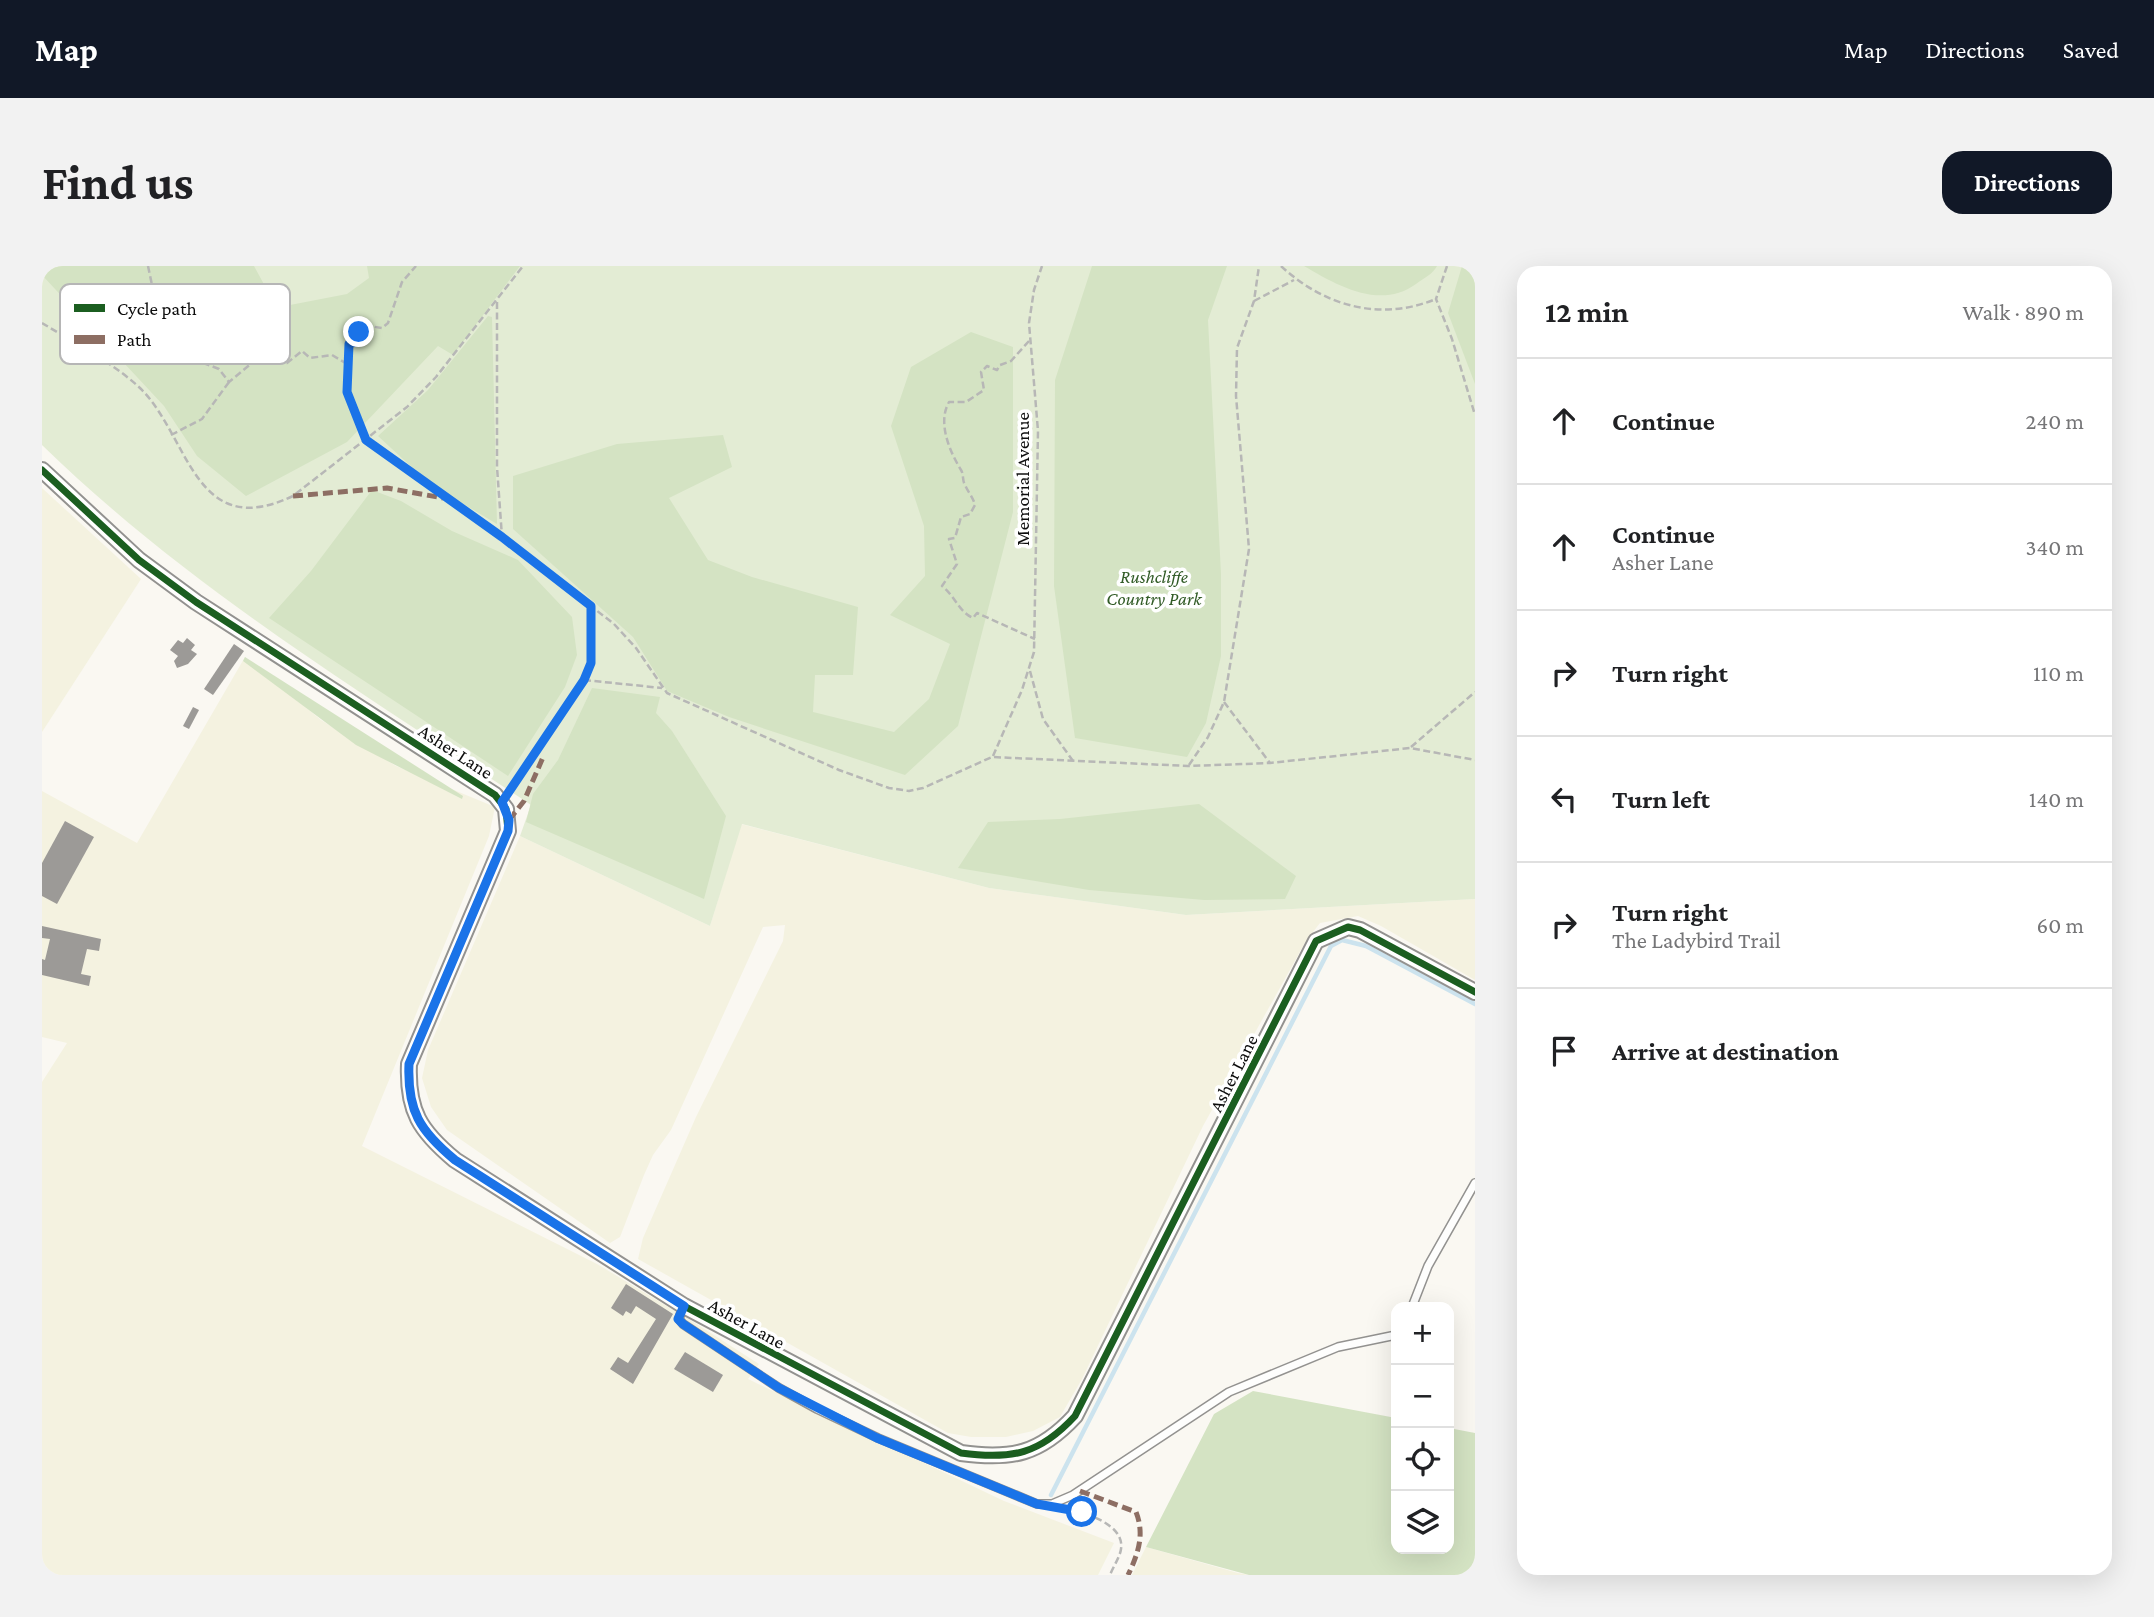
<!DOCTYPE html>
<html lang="en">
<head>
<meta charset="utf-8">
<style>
	body { margin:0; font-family:"Crimson Pro",serif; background:#f2f2f2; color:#202124 }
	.controls { position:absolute; right:21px; bottom:21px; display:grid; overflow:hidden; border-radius:14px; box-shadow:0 7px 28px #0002 }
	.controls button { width:63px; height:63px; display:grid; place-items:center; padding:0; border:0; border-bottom:2px solid #e0e0e0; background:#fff; color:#202124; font:35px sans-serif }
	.stop { position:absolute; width:21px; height:21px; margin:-16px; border:5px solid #1a73e8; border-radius:50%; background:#fff }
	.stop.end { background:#1a73e8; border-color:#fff; box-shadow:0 2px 7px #0008 }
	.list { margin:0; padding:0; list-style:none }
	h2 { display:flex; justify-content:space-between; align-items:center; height:91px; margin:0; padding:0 28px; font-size:30px }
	h2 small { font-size:23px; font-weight:400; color:#757577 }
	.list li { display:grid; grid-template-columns:46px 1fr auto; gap:21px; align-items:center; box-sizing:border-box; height:126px; padding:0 28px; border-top:2px solid #e0e0e0 }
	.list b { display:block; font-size:26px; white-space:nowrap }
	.list p { margin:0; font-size:23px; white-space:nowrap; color:#757577 }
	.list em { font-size:23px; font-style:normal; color:#757577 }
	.icon { flex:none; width:38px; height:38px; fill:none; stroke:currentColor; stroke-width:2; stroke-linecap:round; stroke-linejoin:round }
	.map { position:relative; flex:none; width:1433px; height:1309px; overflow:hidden; border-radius:21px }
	header { display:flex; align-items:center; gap:42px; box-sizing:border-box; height:98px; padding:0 35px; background:#111827; color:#fff }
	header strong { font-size:33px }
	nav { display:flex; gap:38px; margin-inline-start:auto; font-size:24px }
	.intro { display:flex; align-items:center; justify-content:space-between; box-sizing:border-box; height:168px; padding:0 42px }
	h1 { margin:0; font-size:49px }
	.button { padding:18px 32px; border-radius:21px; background:#111827; color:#fff; font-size:24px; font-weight:700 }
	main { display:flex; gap:42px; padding:0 42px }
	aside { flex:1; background:#fff; border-radius:21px; box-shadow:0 7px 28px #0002 }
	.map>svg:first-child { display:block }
	.farmland { fill:#f4f2e0 }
	.green { fill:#e3ecd4 }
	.forest { fill:#d4e3c3 }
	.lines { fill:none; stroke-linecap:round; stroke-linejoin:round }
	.stream { stroke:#cce3ee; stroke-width:4.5 }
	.building { fill:#9c9a97 }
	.lane-casing { stroke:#939290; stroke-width:10 }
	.street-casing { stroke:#939290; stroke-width:18 }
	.path { stroke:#b7b7b6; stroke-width:2.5; stroke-dasharray:7 3.5; stroke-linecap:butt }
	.lane { stroke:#fefefd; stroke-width:7 }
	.street { stroke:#fefefd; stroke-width:14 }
	.quiet { stroke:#8d6e63; stroke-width:5; stroke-dasharray:10 5; stroke-linecap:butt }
	.cycleway-casing { stroke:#fff; stroke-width:11 }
	.cycleway { stroke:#1b5e20; stroke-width:7 }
	.route { stroke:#1a73e8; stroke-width:9 }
	.labels { text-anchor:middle; stroke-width:7; stroke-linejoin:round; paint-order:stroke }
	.street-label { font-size:19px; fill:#0c0c0c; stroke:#fff }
	.park-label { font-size:19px; font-style:italic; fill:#315b26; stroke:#fff }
	.key { fill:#fff; stroke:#b6b6b6; stroke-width:2 }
	.key-label { font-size:19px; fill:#0c0c0c }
</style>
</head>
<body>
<header>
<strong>Map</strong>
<nav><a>Map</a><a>Directions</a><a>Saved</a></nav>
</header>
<div class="intro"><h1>Find us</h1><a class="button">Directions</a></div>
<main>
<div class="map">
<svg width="1433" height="1309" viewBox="0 0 1433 1309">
	<rect width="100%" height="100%" fill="#faf8f2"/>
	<!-- farmland -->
	<g class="farmland">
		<polygon points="0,222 99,313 0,466"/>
		<polygon points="203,391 279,454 354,500 453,541 447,570 320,880 555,998 650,1055 717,1098 706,1113 962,1235 1072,1277 1056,1309 0,1309 0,816 25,777 0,771 0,525 95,577"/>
		<polygon points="699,558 947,622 1144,649 1433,633 1433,714 1339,660 1316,650 1278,657 1264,675 1161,860 1040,1113 1018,1151 991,1165 964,1171 929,1171 906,1167 596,993 601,972 654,851 741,675 743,659 721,661 629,864 611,889 602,909 578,971 568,977 405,864 389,841 380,812 386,784 478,570 668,660"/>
		<polygon points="1104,1281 1196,1307 1207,1309 1090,1309"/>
	</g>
	<!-- green -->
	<path class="green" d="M 0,0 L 1433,0 L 1433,633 L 1144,649 L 947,622 L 700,558 L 668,660 L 478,570 L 489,539 C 319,426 147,322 0,179 Z"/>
	<!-- forest -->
	<g class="forest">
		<polygon points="0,0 212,0 224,22 248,39 305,28 327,12 325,0 478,0 411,89 396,80 305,176 204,230 155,190 122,140 0,9"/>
		<polygon points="1050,0 1185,0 1166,54 1179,308 1179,390 1164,457 1145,491 1033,472 1012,320 1013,114"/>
		<path d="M 1262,0 L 1395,0 C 1391,8 1382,12 1374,18 C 1338,44 1296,20 1262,0 Z"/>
		<polygon points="1420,0 1433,0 1433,118 1406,47"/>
		<polygon points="446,50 450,51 455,258 388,218 336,170 386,124"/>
		<polygon points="929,66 971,81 971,246 916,460 863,509 687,451 625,425 591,371 471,263 471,210 575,178 681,169 690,201 627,232 666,294 710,311 816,341 811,409 773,409 771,446 852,466 887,433 908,378 848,349 883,310 882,260 849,160 869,101"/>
		<polygon points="330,224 359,235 410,265 476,294 530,351 535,389 523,421 466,510 227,352 269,305"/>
		<polygon points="203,391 421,530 420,533 314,479 201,395"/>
		<polygon points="550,422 618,431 614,447 630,465 684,550 662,633 484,556 491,528 516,494"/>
		<polygon points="1157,538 1254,610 1243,633 1162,634 1047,624 916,602 946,556 1018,553"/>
		<polygon points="1211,1125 1354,1152 1354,1283 1407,1283 1407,1162 1433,1167 1433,1309 1207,1309 1104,1281 1172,1148"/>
	</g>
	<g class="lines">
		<!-- stream -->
		<polyline class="stream" points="1009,1229 1289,680 1300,674 1324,680 1433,738"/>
	</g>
	<!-- building -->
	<g class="building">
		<polygon points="145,372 153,379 149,384 155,388 146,398 135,402 132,395 136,390 128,384 136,374 141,377"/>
		<polygon points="192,378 202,385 171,429 162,423"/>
		<polygon points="151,441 157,444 147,463 141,460"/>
		<polygon points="23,555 52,571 15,638 0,630 0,597"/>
		<polygon points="0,660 59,673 57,685 45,683 39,708 49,710 47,720 0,709 0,693 3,694 8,673 0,672"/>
		<polygon points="584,1018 631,1048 591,1118 568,1103 576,1091 586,1097 614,1053 594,1040 589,1048 584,1045 581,1050 569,1042"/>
		<polygon points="643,1086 681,1109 671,1126 632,1103"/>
	</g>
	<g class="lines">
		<!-- lane casing -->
		<g class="lane-casing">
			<g id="lane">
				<polyline points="641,1040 637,1053 641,1058 737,1122 775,1143 836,1172 995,1238 1010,1238 1031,1229 1187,1126 1296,1081 1354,1069"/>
				<polyline points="1370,1041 1386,1000 1433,917"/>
			</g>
		</g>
		<!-- street casing -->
		<g class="street-casing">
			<path id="street" d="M 0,204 L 97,294 L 154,336 L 453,529 L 464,543 L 466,565 L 367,798 C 365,845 378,865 413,894 L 642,1040 L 919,1187 C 970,1194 998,1188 1033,1150 L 1274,675 L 1306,661 L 1318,664 L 1433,726"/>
		</g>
		<!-- path -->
		<g class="path">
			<polyline points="106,0 110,19 118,35 129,40 147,82 159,96 177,103 187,116 222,87 236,97 245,97 260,85 268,92 290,89 305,98 307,78 314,77 317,66 327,60 340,62 346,57 360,16 374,0"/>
			<path d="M 1239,0 C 1282,40 1338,56 1394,33"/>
			<polyline points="1405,0 1394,33 1410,73 1433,149"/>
			<polyline points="1212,35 1252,14"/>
			<polyline points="455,36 455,201 460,271"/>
			<path d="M 0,57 C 33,77 70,96 98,122 C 148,171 152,277 251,230 L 365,141 L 394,111 L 481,0"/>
			<path d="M 987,75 L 969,95 L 958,99 L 955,104 L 945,100 L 939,106 L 942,124 L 924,136 L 907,136 C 895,157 908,186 919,204 C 922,209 920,214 923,219 C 926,226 931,231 933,239 L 928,248 L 919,251 L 913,272 L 907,273 L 915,298 L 900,320 C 913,330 917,346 931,352 L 935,347 L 993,373"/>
			<polyline points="305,98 305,126 324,174 460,271 572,358 594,382 625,427 797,504 847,522 867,525 881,522 950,491 1146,500 1228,497 1368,482 1433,494"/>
			<polyline points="129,169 160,153 187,116"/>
			<polyline points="988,405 1001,453 1031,495"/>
			<polyline points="542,414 620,422"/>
			<polyline points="1182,436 1228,497"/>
			<polyline points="1369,481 1433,426"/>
			<polyline points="951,490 980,424 992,386 996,165 987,57 992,24 1000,0"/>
			<polyline points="1147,499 1166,471 1182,436 1207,283 1194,130 1195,82 1212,35 1217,0"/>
			<polyline points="467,526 542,414 549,397 549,340"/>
			<path d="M 1023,1243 C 1040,1246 1083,1257 1079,1283 C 1078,1291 1071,1301 1068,1309"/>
		</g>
		<!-- lane -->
		<use href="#lane" class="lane"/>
		<!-- street -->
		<use href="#street" class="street"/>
		<!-- quiet -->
		<g class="quiet">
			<polyline points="251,230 345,222 401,232"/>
			<polyline points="467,554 482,535 502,489"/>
			<path d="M 1038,1225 L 1094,1246 C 1103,1269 1096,1288 1086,1309"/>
		</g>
		<!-- cycleway casing -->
		<g class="cycleway-casing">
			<path id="cycleway" d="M 0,204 L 97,294 L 154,336 L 453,529 L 464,543 L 466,565 L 367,798 C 365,845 378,865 413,894 L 642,1040 L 919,1187 C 970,1194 998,1188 1033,1150 L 1274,675 L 1306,661 L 1318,664 L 1433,726"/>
		</g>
		<!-- cycleway -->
		<use href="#cycleway" class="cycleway"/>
	</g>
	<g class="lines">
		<!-- route -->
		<path class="route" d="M 317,66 L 314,76 L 307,78 L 305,126 L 324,174 L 460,271 L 549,340 L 549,397 L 542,414 L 460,536 L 467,554 L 466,565 L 367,798 C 365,845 378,865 413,894 L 642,1040 L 636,1053 L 641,1058 L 737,1122 L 835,1172 L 995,1238 L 1040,1246"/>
	</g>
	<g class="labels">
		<!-- street labels -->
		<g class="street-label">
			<text transform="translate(980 213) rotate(-90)" y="7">Memorial Avenue</text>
			<text transform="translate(414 485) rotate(33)" y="7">Asher Lane</text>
			<text transform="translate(1191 807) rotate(-63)" y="7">Asher Lane</text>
			<text transform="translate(705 1057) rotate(29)" y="7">Asher Lane</text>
		</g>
		<!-- park labels -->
		<g class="park-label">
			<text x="1112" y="317">Rushcliffe<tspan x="1112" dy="22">Country Park</tspan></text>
		</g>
	</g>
	<!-- legend -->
	<rect x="18" y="18" width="230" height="80" rx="10" class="key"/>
	<rect x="32" y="38" width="31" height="8" fill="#1b5e20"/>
	<rect x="32" y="69" width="31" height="9" fill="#8d6e63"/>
	<g class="key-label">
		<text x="75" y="49">Cycle path</text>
		<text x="75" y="80">Path</text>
	</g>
</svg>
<div class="controls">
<button>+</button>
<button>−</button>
<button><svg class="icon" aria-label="locate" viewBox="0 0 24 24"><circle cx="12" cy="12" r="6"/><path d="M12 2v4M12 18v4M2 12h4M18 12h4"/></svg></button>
<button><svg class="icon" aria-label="layers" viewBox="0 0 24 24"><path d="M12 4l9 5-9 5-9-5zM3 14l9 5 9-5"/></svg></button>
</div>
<div class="stop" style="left:1040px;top:1246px"></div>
<div class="stop end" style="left:317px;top:66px"></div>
</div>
<aside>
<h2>12 min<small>Walk · 890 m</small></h2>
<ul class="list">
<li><svg class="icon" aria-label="ahead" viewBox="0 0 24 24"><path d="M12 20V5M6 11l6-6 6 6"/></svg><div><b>Continue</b></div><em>240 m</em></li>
<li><svg class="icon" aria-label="ahead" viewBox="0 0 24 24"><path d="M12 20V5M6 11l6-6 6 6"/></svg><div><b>Continue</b><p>Asher Lane</p></div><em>340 m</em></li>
<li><svg class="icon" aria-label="right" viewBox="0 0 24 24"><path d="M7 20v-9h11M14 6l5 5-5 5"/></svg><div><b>Turn right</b></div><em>110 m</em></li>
<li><svg class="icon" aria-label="left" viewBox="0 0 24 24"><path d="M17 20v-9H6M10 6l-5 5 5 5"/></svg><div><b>Turn left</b></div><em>140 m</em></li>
<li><svg class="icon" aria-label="right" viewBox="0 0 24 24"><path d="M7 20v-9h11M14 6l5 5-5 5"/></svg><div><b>Turn right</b><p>The Ladybird Trail</p></div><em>60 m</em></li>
<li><svg class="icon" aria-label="arrive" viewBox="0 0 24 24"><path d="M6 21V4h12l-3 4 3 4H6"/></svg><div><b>Arrive at destination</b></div></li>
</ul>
</aside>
</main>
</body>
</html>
